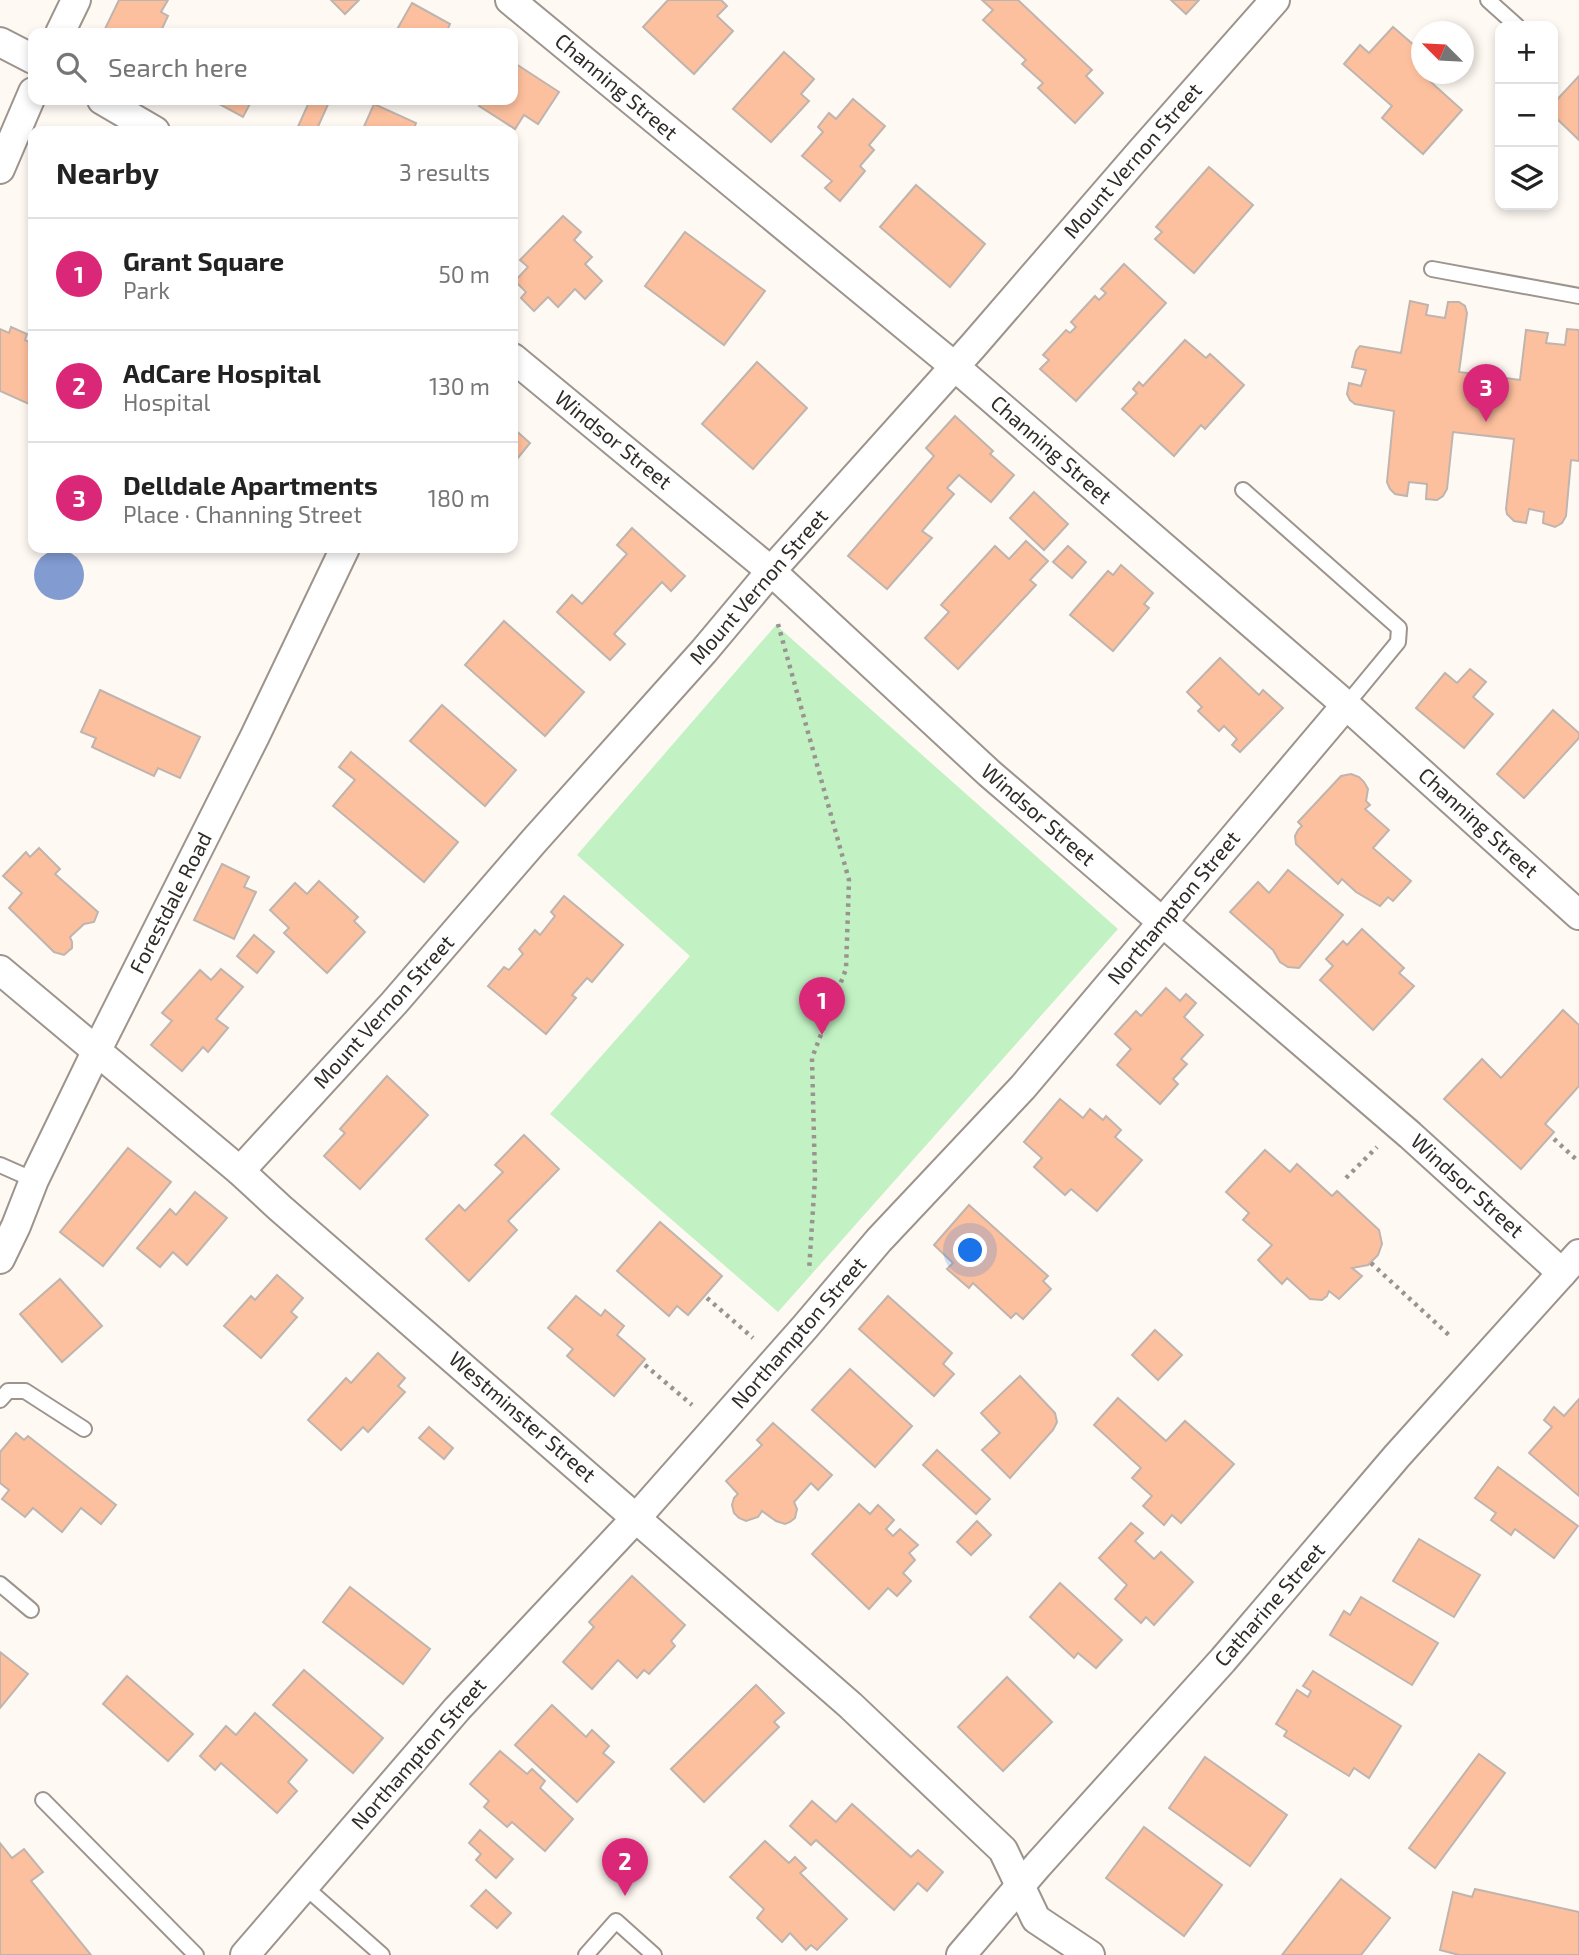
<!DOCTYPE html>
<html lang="en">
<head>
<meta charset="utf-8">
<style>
	body { margin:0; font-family:"Exo 2",sans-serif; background:#f6f6f6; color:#222 }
	.controls { position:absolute; right:21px; top:21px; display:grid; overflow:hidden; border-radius:14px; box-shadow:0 4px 10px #0003 }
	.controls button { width:63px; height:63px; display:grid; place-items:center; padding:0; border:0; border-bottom:2px solid #e0e0e0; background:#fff; color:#222; font:35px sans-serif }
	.compass { position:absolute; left:1411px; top:21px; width:63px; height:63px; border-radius:50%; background:#fff; box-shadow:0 4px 10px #0003; rotate:294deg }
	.you { position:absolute; left:971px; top:1251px; width:24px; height:24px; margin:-18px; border:5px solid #fff; border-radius:50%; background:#1a73e8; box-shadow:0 0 0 10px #1a73e833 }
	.badge { display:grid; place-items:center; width:46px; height:46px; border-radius:50%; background:#db2777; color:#fff; font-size:23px; font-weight:700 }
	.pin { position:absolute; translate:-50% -58px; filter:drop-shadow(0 2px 4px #0008) }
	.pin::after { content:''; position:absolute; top:37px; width:24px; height:21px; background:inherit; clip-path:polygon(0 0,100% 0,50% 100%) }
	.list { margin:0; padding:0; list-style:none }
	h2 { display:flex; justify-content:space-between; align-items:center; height:91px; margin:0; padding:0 28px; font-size:30px }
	h2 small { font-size:23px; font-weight:400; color:#767676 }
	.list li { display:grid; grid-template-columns:46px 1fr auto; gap:21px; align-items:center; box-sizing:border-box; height:112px; padding:0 28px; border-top:2px solid #e0e0e0 }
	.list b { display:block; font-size:26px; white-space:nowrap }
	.list p { margin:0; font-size:23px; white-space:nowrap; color:#767676 }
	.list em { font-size:23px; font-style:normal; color:#767676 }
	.icon { flex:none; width:38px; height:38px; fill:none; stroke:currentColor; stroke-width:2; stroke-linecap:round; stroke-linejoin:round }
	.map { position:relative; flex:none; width:1579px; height:1955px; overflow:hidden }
	.search { position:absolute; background:#fff; box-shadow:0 4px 10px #0003; left:28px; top:28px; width:490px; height:77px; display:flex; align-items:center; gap:18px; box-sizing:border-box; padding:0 24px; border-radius:14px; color:#767676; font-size:26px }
	.panel { position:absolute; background:#fff; box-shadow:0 4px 10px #0003; left:28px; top:126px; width:490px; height:427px; border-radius:14px }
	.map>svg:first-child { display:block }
	.green { fill:#c2f2c4 }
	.water { fill:#829bd1 }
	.building { fill:#fdc09e; stroke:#bfb4ae; stroke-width:2 }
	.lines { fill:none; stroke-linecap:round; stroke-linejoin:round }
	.lane-casing { stroke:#9d948d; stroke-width:18 }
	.street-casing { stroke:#9d948d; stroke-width:32 }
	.path { stroke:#999490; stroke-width:4.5; stroke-dasharray:3.5 5; stroke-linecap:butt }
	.lane { stroke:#fff; stroke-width:14 }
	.street { stroke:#fff; stroke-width:28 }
	.labels { text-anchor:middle; stroke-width:5; stroke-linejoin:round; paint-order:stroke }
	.street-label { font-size:21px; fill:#2f2b28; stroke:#fff }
</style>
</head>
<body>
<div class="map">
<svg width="1579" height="1955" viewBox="0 0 1579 1955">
	<rect width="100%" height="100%" fill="#fff9f4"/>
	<!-- green -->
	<polygon class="green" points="776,625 1118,929 778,1312 550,1114 690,956 577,855"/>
	<!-- water -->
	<circle class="water" cx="59" cy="575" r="25"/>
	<!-- building -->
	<g class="building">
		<polygon points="119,0 168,0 161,12 168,16 160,33 103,33"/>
		<polygon points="331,0 359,0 345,14"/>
		<polygon points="668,0 721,0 727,6 717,16 733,31 694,74 643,27"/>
		<polygon points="982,0 1018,0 1092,70 1086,76 1103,93 1075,123 1038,88 1043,83 1022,64 1026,60 983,20 993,10"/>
		<polygon points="1171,0 1199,0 1186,14"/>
		<polygon points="412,3 450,24 446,33 395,33"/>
		<polygon points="1393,27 1422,52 1422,74 1462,110 1423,154 1382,118 1392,106 1344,64 1360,45 1369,53"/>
		<polygon points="784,52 814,79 801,94 809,101 771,142 733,109"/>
		<polygon points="513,62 559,92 538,124 524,115 515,129 479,106 483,100 513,100"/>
		<polygon points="1579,76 1579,140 1553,115 1553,104"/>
		<polygon points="853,99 885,126 869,145 874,150 860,166 865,171 840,201 825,188 832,181 802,156 823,132 818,127 829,113 836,119"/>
		<polygon points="212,100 252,100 243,117"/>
		<polygon points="310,100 330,100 316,131 296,131"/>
		<polygon points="374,104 416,123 413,131 414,131 362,131"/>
		<polygon points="1209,167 1253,205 1194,273 1155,239 1162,232 1156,227"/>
		<polygon points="916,185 985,244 950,287 880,227"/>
		<polygon points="563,216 581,232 574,240 592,257 585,264 602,281 585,299 575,289 558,307 548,297 534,311 521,298 526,292 515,281 528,267 520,260"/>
		<polygon points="685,232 765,291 724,345 645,286"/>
		<polygon points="1124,264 1166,303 1076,401 1040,369 1049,360 1043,355 1066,330 1070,333 1076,327 1071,322 1095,296 1099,300 1106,293 1101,289"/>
		<polygon points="1410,301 1428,305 1426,315 1445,318 1448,302 1459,302 1465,306 1467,313 1459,372 1520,380 1526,330 1548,333 1546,343 1565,345 1567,329 1579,330 1579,461 1571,460 1566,516 1562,523 1555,527 1543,523 1544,512 1529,509 1526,523 1514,521 1507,514 1506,509 1514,439 1453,432 1447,489 1443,496 1437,500 1426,499 1427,484 1409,482 1407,496 1395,494 1390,489 1387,482 1394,411 1355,404 1350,400 1347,394 1349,383 1361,386 1366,370 1352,367 1356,351 1360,346 1401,353"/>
		<polygon points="11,327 27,334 25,340 33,344 33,395 29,404 0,391 0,329 9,333"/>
		<polygon points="1185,340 1206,358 1210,354 1244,385 1205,429 1201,425 1174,456 1122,409 1137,393 1133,389 1139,382 1143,386"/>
		<polygon points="757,362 807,408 753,469 702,424"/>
		<polygon points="955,416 993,451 990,454 1014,475 991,502 959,475 947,488 954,494 922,531 932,538 887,589 848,556 934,456 926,448"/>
		<polygon points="513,428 530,443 513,464"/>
		<polygon points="1034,492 1068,524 1044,550 1010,518"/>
		<polygon points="632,528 685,576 671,591 662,582 614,634 625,644 610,660 557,612 572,595 582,604 627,554 617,545"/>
		<polygon points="1026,541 1048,561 1030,580 1036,585 958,669 925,638 949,612 941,605 995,546 1009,559"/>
		<polygon points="1068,546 1086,562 1072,578 1053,562"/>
		<polygon points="1121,565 1153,593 1144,604 1149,608 1113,651 1070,615 1108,571 1113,575"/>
		<polygon points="504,621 584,692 545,736 465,665"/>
		<polygon points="1220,658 1259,695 1263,690 1283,708 1240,752 1232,745 1237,739 1224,726 1219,731 1198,711 1202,707 1187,692"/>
		<polygon points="1470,669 1486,682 1473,697 1493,714 1464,748 1416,708 1445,673 1457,683"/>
		<polygon points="100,690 200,737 180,778 158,768 154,776 92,747 96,738 81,732"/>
		<polygon points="442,705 516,770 485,806 410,741"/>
		<polygon points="1553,710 1579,733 1579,738 1524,798 1497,774"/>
		<polygon points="351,752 458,842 424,882 333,806 355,780 339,767"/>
		<polygon points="1351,774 1359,777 1364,782 1368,789 1366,801 1370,805 1365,809 1389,830 1373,848 1411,881 1393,901 1388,897 1380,906 1356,892 1342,879 1338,884 1296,844 1295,836 1298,830 1302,826 1298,822 1341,776"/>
		<polygon points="39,848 60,869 55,874 98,912 94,922 84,924 70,937 72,942 72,948 64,955 54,952 9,908 22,893 3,876 26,852 30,857"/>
		<polygon points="222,864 249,877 244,887 256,892 234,939 194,920"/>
		<polygon points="1288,870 1343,915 1299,968 1288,967 1280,962 1273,950 1230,912 1258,882 1269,893"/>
		<polygon points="319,881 358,917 354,921 365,932 327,973 284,933 289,928 270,910 295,883 307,894"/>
		<polygon points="564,896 623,945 592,982 587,978 572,995 576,998 546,1034 488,986 504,967 509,970 523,954 519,949 535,930 540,935 555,916 551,912"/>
		<polygon points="1362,929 1404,968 1399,973 1414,986 1373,1030 1320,980 1333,966 1326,959 1343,941 1347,945"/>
		<polygon points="254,935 274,952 257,973 237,956"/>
		<polygon points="221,969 243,987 216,1019 228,1028 208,1052 203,1047 182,1071 151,1045 172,1021 162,1013 200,970 211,980"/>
		<polygon points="1166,988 1180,1001 1186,994 1196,1003 1184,1017 1203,1035 1181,1059 1187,1064 1173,1079 1178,1084 1160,1104 1117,1065 1131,1049 1115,1034 1136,1011 1141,1016"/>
		<polygon points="1563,1010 1579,1025 1579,1086 1545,1124 1554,1132 1521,1169 1444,1099 1482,1059 1501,1078"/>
		<polygon points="387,1076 428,1115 360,1189 324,1156 345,1133 340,1129"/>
		<polygon points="1060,1099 1083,1118 1090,1109 1103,1120 1106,1116 1121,1130 1115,1137 1142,1160 1097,1211 1071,1189 1065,1195 1034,1167 1042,1158 1024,1142"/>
		<polygon points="524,1135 559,1169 508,1221 517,1230 469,1281 426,1239 459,1205 465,1211 503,1172 495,1165"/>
		<polygon points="128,1148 171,1182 103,1266 60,1232"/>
		<polygon points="1265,1150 1290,1172 1297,1164 1332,1196 1337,1191 1379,1230 1382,1244 1378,1255 1368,1265 1352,1268 1362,1276 1339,1299 1329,1291 1327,1296 1322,1300 1310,1299 1287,1278 1282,1284 1258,1260 1272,1245 1243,1220 1249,1213 1226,1192"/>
		<polygon points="195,1192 227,1218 187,1265 173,1252 160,1267 137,1248 170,1209 176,1215"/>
		<polygon points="969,1205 1048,1276 1043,1281 1051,1289 1023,1319 1016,1313 1011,1318 973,1283 969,1288 947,1269 953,1263 934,1245"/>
		<polygon points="660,1222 722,1276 688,1315 677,1306 669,1316 617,1271"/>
		<polygon points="277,1275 303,1298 291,1312 297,1317 261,1358 224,1326 251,1296 255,1300"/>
		<polygon points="60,1279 102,1326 62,1362 20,1314"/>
		<polygon points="576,1296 601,1316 605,1310 624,1326 617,1335 645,1359 614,1396 567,1356 573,1349 548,1328"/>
		<polygon points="888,1296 952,1353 943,1364 954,1374 934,1396 859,1329"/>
		<polygon points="1155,1330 1182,1355 1158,1380 1132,1355"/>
		<polygon points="378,1353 405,1378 398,1386 405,1392 368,1432 363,1427 341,1450 308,1420 346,1378 351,1383"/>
		<polygon points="850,1369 912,1426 875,1467 812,1410"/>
		<polygon points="1020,1376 1055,1413 1057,1422 1053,1430 1010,1478 982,1450 1000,1433 981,1413"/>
		<polygon points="1118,1398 1166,1441 1185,1421 1234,1464 1181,1523 1172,1515 1164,1525 1143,1506 1152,1496 1132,1478 1141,1468 1094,1425"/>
		<polygon points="1579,1399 1579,1496 1529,1453 1552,1427 1544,1420 1554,1407 1564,1416"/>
		<polygon points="773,1423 832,1475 818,1490 811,1483 794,1502 797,1509 795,1518 790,1522 785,1524 776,1521 762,1511 758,1517 746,1521 739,1518 734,1513 732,1505 734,1498 738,1494 726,1481 762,1445 757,1440"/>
		<polygon points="429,1427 453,1448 444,1459 419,1438"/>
		<polygon points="16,1433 24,1440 28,1436 116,1505 101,1524 81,1508 62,1532 33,1508 25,1517 2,1499 9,1490 0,1483 0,1452"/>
		<polygon points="937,1450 990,1499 976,1514 923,1465"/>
		<polygon points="1498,1467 1578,1526 1554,1558 1515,1529 1511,1535 1491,1520 1496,1513 1475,1498"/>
		<polygon points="859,1504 870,1514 878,1505 894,1520 886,1529 893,1536 900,1529 918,1545 909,1553 915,1560 903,1573 911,1581 897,1596 888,1588 869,1609 812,1554"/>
		<polygon points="977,1521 991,1535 971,1555 957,1542"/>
		<polygon points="1131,1523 1143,1533 1135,1541 1154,1559 1161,1552 1193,1582 1154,1625 1146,1617 1141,1623 1115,1599 1127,1585 1099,1558"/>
		<polygon points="1419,1539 1480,1575 1454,1617 1393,1581"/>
		<polygon points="632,1576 685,1625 671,1641 675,1646 649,1674 644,1670 637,1678 618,1660 592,1689 563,1662 594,1627 589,1622"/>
		<polygon points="1060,1583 1122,1640 1096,1668 1078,1653 1074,1658 1030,1617"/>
		<polygon points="350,1587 430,1649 403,1684 323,1622"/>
		<polygon points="1361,1597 1438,1643 1412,1685 1330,1635 1344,1611 1350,1615"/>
		<polygon points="0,1652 28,1674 0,1708"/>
		<polygon points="304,1670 383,1738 353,1773 273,1705"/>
		<polygon points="1313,1671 1401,1726 1369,1778 1354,1768 1349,1776 1284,1736 1287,1731 1276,1724 1297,1690 1308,1697 1311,1691 1303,1686"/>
		<polygon points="127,1676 193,1734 168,1761 103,1704"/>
		<polygon points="1007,1677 1052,1722 1003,1771 958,1727"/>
		<polygon points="756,1685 784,1713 774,1722 779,1727 704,1802 671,1769"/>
		<polygon points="552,1705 586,1737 592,1730 609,1746 603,1753 614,1762 577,1802 515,1745"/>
		<polygon points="255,1713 307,1760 288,1782 297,1791 277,1813 221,1763 215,1770 200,1756 226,1726 236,1735"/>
		<polygon points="500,1751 527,1774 532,1769 545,1781 540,1788 573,1819 545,1851 512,1822 507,1827 484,1807 489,1801 470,1784"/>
		<polygon points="1479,1754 1505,1773 1435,1868 1409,1848"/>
		<polygon points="1205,1757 1287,1815 1250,1866 1169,1808"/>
		<polygon points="812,1801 836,1822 852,1804 911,1857 918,1850 943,1872 927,1891 918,1883 894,1910 816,1840 811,1845 790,1826"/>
		<polygon points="1144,1827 1222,1885 1184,1936 1106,1878"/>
		<polygon points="480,1830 513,1859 496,1878 476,1860 481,1854 469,1843"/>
		<polygon points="765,1841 789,1863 795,1857 806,1868 800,1873 847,1919 817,1950 811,1945 806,1950 790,1933 782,1942 757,1918 764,1909 730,1877"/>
		<polygon points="0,1843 12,1858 24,1849 43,1872 31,1881 91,1955 0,1955"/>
		<polygon points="1341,1879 1390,1918 1361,1955 1282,1955"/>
		<polygon points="1475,1889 1579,1912 1579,1955 1459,1955 1440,1950 1453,1892 1472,1897"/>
		<polygon points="486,1890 511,1913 497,1928 471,1906"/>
	</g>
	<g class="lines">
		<!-- lane casing -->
		<g class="lane-casing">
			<g id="lane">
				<polyline points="1488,0 1517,26"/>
				<polyline points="1432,269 1579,296"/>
				<polyline points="1243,490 1399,628 1398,642 1346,705"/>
				<polyline points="0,1165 34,1180"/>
				<polyline points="0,1400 8,1391 25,1391 84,1429"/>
				<polyline points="0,1584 31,1610"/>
				<polyline points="43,1800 196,1955"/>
				<polyline points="304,1886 382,1955"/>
				<polyline points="586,1955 616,1921 654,1955"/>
			</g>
		</g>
		<!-- street casing -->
		<g class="street-casing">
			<g id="street">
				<polyline points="510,0 954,366 1346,705 1579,915"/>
				<polyline points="60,33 76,0"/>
				<polyline points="0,42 33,59"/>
				<polyline points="102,100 155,131"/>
				<polyline points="0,169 33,92"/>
				<polyline points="513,358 771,571 989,773 1410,1135 1562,1273"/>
				<polyline points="0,970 240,1171 280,1208 850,1705 1003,1850 1036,1919 1090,1955"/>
				<polyline points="240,1171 394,1003 534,841 704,651 771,571 973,346 1139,154 1275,0"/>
				<polyline points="0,1259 16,1226 34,1180 97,1050 255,736 345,548"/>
				<polyline points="245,1955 457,1709 637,1517 805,1327 879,1240 1023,1087 1346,705"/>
				<polyline points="961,1955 1038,1865 1223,1660 1397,1456 1579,1254"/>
			</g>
		</g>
		<!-- path -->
		<g class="path">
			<polyline points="778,624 849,880 846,969 812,1058 815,1178 809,1271"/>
			<polyline points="1554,1139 1579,1162"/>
			<polyline points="1346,1178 1377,1147"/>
			<polyline points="1371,1263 1451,1337"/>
			<polyline points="707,1298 753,1338"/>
			<polyline points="645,1365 692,1405"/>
		</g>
		<!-- lane -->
		<use href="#lane" class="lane"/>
		<!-- street -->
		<use href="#street" class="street"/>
	</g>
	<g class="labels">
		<!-- street labels -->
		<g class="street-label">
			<text transform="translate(616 87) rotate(40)" y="7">Channing Street</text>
			<text transform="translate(1133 161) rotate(-49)" y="7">Mount Vernon Street</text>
			<text transform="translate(613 440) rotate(39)" y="7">Windsor Street</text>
			<text transform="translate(1051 450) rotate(41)" y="7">Channing Street</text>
			<text transform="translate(759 587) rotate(-49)" y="7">Mount Vernon Street</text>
			<text transform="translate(1038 815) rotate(41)" y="7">Windsor Street</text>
			<text transform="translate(1478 823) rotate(42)" y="7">Channing Street</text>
			<text transform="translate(171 903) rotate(-63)" y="7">Forestdale Road</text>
			<text transform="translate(1174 908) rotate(-50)" y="7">Northampton Street</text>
			<text transform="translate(384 1012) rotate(-48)" y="7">Mount Vernon Street</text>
			<text transform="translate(1467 1186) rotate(42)" y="7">Windsor Street</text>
			<text transform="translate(799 1333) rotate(-49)" y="7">Northampton Street</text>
			<text transform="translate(522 1417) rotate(41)" y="7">Westminster Street</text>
			<text transform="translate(1270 1605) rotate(-49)" y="7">Catharine Street</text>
			<text transform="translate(419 1754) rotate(-49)" y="7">Northampton Street</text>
		</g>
	</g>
</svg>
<div class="controls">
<button>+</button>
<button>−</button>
<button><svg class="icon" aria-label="layers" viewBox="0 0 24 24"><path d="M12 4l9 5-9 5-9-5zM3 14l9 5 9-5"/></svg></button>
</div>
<svg class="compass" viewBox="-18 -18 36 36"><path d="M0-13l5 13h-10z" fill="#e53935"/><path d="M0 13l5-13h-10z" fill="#767676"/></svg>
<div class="you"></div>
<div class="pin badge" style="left:822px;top:1035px">1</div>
<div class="pin badge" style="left:625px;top:1896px">2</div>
<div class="pin badge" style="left:1486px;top:422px">3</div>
<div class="search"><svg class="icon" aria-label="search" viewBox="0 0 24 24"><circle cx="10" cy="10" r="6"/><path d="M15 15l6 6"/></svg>Search here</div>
<section class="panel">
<h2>Nearby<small>3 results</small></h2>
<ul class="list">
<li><span class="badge">1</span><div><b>Grant Square</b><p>Park</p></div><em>50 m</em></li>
<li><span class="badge">2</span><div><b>AdCare Hospital</b><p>Hospital</p></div><em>130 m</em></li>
<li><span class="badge">3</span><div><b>Delldale Apartments</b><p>Place · Channing Street</p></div><em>180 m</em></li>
</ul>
</section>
</div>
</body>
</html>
